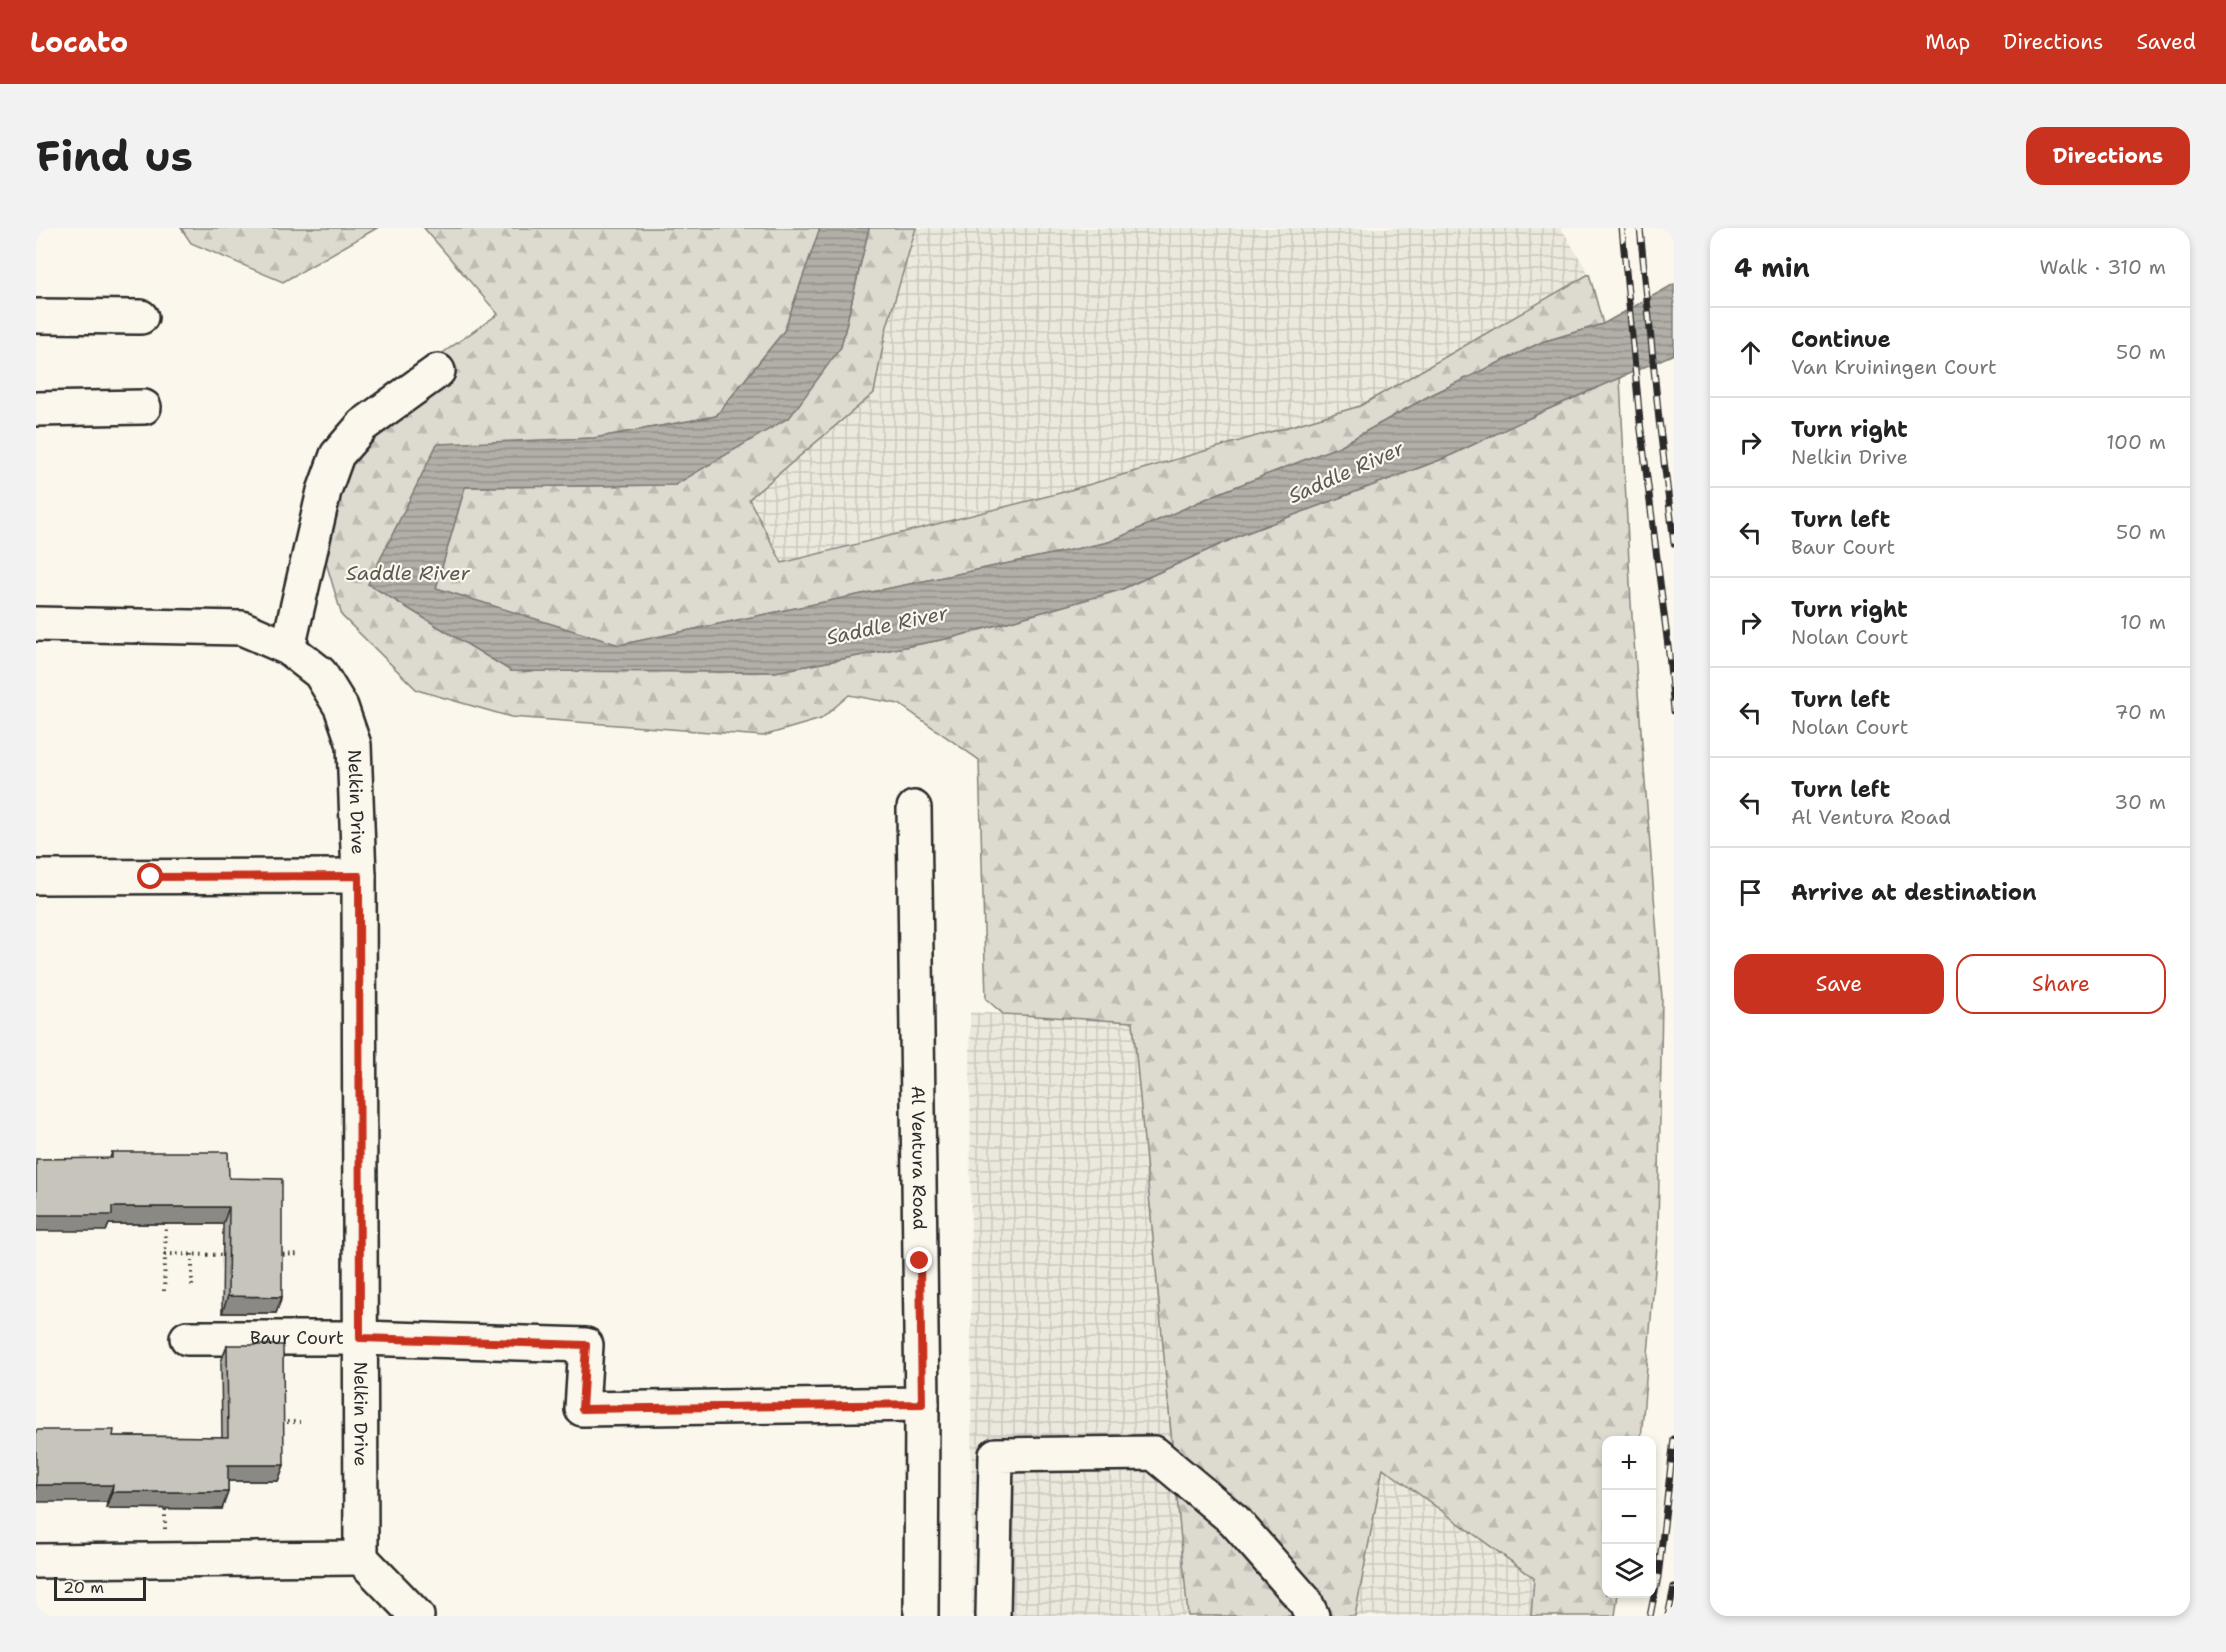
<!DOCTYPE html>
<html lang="en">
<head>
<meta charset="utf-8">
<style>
	body { margin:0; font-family:"Shantell Sans",sans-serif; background:#f2f2f2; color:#222 }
	.controls { position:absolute; right:18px; bottom:18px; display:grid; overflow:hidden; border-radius:12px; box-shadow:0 3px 9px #0003 }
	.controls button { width:54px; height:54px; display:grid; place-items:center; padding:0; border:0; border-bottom:2px solid #e0e0e0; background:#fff; color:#222; font:30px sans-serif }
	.scale { position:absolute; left:18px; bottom:15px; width:92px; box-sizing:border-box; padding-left:6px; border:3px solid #2b2b2b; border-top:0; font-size:16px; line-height:21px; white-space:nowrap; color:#2b2b2b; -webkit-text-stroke:4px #fbf7ec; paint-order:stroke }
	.stop { position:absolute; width:18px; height:18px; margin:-14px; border:4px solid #c8321e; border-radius:50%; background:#fff }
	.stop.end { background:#c8321e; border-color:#fff; box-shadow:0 2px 6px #0008 }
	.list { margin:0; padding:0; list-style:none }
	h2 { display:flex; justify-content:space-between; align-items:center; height:78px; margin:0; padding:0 24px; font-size:26px }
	h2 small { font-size:20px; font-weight:400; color:#767676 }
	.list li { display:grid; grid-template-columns:39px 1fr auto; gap:18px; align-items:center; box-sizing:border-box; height:90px; padding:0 24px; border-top:2px solid #e0e0e0 }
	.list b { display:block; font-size:22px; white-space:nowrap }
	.list p { margin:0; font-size:20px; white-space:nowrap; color:#767676 }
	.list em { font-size:20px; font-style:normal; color:#767676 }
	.actions { display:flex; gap:12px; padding:18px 24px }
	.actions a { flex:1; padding:14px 0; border:2px solid #c8321e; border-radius:18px; text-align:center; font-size:21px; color:#c8321e }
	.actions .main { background:#c8321e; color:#fff }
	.icon { flex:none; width:33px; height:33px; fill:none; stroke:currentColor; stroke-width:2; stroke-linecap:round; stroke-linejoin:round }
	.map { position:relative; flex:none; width:1638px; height:1388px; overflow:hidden; border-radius:18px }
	header { display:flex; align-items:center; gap:36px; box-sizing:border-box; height:84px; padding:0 30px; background:#c8321e; color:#fff }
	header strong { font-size:28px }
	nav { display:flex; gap:33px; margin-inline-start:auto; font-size:21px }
	.intro { display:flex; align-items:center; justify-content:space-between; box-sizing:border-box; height:144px; padding:0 36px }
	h1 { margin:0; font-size:42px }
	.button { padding:15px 27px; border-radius:18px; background:#c8321e; color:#fff; font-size:21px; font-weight:700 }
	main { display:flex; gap:36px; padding:0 36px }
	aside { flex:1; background:#fff; border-radius:18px; box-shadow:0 3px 9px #0003 }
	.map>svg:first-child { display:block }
	.industrial { fill:url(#industrial-grid) }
	.forest { fill:url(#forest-firs); stroke:#84827e; stroke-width:1.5 }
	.water { fill:url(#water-rules); stroke:#7b7a75; stroke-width:1.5 }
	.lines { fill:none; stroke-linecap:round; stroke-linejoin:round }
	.minor-casing { stroke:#2b2b2b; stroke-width:38 }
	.path { stroke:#2b2b2b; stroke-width:4; stroke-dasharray:1.5 4.5; stroke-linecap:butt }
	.minor { stroke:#fbf7ec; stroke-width:33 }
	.rail-casing { stroke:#2b2b2b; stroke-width:7 }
	.rail { stroke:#fbf7ec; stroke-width:4.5; stroke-dasharray:14; stroke-linecap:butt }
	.wall { fill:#aba9a2; stroke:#2b2b2b; stroke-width:1.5 }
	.shaded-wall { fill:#8b8984; stroke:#2b2b2b; stroke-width:1.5 }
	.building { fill:#c7c4bc; stroke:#2b2b2b; stroke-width:1.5 }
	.route { stroke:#c8321e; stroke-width:8 }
	.labels { text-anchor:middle; stroke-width:4.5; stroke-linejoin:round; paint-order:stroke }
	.street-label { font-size:18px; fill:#2b2b2b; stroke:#fbf7ec }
	.water-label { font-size:20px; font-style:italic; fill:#5a5956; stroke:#fbf7ec }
</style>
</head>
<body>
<header>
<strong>Locato</strong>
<nav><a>Map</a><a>Directions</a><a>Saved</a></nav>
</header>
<div class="intro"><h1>Find us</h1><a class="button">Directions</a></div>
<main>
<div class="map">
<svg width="1638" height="1388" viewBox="0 0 1638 1388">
	<defs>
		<pattern id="industrial-grid" width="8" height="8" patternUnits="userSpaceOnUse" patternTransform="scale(1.5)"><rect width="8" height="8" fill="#ebe8de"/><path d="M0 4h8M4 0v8" fill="none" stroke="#cac7bf"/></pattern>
		<pattern id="forest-firs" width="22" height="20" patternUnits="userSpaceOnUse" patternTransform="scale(1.5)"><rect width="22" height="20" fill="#dddad0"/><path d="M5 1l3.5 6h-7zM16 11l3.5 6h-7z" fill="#bebbb3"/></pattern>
		<pattern id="water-rules" width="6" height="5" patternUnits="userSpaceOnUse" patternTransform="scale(1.5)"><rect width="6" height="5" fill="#b1afa7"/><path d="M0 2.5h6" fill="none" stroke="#908f88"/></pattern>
	</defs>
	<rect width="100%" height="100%" fill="#fbf7ec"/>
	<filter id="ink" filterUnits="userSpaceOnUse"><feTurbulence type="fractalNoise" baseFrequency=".0167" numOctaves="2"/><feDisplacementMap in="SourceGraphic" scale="12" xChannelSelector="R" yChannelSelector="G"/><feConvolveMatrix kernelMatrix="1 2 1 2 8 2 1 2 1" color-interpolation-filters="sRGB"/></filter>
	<g filter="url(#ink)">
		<!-- industrial -->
		<g class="industrial">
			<polygon points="880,0 1525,0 1553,46 1324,178 1024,265 746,335 713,271 838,165 850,102"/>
			<polygon points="934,784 1097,794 1152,1388 936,1388"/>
			<polygon points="1347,1239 1499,1350 1495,1388 1319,1388"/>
		</g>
		<!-- forest -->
		<g class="forest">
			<polygon points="145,0 341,0 247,54 155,15"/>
			<polygon points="388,0 784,0 748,103 680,188 558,210 401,217 332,356 475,443 739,444 915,410 1084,362 1205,307 1409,230 1508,183 1584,150 1595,375 1626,770 1622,1005 1605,1212 1570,1212 1570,1366 1582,1366 1579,1388 1495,1388 1498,1350 1347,1240 1319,1388 1152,1388 1097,794 967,786 950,771 943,532 863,476 813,467 785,491 727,508 475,489 381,462 306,388 283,311 344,169 462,86"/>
			<polygon points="833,0 880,0 850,102 838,165 713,271 746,335 1024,265 1324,178 1553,46 1567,96 1506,114 1393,168 1304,218 1181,266 1073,314 583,417 400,360 429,259 639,257 805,119"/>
		</g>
		<!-- water -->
		<polygon class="water" points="784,0 833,0 805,119 754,189 639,257 429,259 400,360 583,417 1073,314 1181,266 1304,218 1393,168 1506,114 1567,96 1638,56 1638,126 1508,183 1409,230 1205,307 1084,362 915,410 739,444 475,443 332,356 401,216 558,210 680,188 748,103"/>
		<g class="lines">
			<!-- minor casing -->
			<g class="minor-casing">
				<g id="minor">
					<polyline points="0,88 105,89"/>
					<polyline points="0,181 108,179"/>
					<path id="s1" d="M 0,396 L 206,400 L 252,420 L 284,445 L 305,479 L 318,517 L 323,648 L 325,1330"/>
					<polyline points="252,420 288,263 301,227 327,197 402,143"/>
					<path id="s2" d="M 878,580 L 886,1176 L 885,1388"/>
					<polyline points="0,649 323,648"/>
					<path id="s3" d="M 151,1110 L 324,1110 L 550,1117 L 546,1181 L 886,1176"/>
					<polyline points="325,1330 381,1388"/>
					<polyline points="0,1333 325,1330"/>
					<polyline points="957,1388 960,1227 1118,1225 1198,1292 1269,1373 1276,1388"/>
				</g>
			</g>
			<!-- path -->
			<g class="path">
				<polyline points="129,1026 186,1027"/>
				<polyline points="156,1026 156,1062"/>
				<polyline points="241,1027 265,1026"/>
				<polyline points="128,1063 130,995"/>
				<polyline points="245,1194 264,1194"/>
				<polyline points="129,1301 129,1281"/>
			</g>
			<!-- minor -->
			<use href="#minor" class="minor"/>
			<!-- rail casing -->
			<g class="rail-casing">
				<g id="rail">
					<polyline points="1586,0 1604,194 1633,426 1638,483"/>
					<polyline points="1604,0 1623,192 1638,315"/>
					<polyline points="1614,1388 1622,1349 1638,1211"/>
					<polyline points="1632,1388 1638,1359"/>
				</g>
			</g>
			<!-- rail -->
			<use href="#rail" class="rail"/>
		</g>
		<!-- wall -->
		<g class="wall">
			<polygon points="76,924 193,950 246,1069 240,1085 186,1085 187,996 73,996 70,1003 74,930"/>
			<polygon points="191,1117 248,1237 242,1253 192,1253 192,1264 186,1281 70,1280 71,1274 77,1208 186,1209 185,1134"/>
		</g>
		<!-- shaded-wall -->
		<g class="shaded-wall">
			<polygon points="76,979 193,979 187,996 73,996 70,1003 0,1003 0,987"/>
			<polygon points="192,1068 246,1069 240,1085 186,1085"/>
			<polygon points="192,1237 248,1237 242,1253 186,1253"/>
			<polygon points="0,1257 77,1257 71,1274 0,1274"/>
			<polygon points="76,1264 192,1264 186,1281 70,1280"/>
		</g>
		<!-- building -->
		<g class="building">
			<polygon points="76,924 192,924 193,950 246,951 246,1069 192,1068 193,979 76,979 76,987 0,987 0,931 76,930"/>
			<polygon points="191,1117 247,1117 248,1237 192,1237 192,1264 76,1264 77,1257 0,1257 0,1202 78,1202 77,1208 192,1209"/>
		</g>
	</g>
	<g class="lines" filter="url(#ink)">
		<!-- route -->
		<polyline class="route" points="115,649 323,648 324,1110 550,1117 546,1181 886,1176 884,1033"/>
	</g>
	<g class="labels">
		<!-- street labels -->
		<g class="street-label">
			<text dy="6" stroke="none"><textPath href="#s1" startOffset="434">Nelkin Drive</textPath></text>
			<text dy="6" stroke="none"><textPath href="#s2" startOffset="350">Al Ventura Road</textPath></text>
			<text dy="6" stroke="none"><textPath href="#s3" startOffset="110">Baur Court</textPath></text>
			<text dy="6" stroke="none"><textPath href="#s1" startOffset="1046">Nelkin Drive</textPath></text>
		</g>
		<!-- water labels -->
		<g class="water-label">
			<text transform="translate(1310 244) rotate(-24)" y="7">Saddle River</text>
			<text x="372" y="352">Saddle River</text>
			<text transform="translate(851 397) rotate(-12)" y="7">Saddle River</text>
		</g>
	</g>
</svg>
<div class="controls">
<button>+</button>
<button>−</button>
<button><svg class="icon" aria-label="layers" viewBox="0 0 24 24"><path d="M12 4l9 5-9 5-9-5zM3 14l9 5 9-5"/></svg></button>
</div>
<div class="scale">20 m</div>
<div class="stop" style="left:115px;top:649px"></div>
<div class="stop end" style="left:884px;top:1033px"></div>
</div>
<aside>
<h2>4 min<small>Walk · 310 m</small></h2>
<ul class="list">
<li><svg class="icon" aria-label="ahead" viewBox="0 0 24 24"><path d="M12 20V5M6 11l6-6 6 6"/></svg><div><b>Continue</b><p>Van Kruiningen Court</p></div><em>50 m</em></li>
<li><svg class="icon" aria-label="right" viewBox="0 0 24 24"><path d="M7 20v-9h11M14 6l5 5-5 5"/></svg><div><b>Turn right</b><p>Nelkin Drive</p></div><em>100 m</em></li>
<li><svg class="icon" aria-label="left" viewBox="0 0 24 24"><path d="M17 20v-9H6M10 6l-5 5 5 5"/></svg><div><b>Turn left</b><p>Baur Court</p></div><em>50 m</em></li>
<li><svg class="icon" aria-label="right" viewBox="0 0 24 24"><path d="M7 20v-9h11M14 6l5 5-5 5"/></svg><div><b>Turn right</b><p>Nolan Court</p></div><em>10 m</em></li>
<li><svg class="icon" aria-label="left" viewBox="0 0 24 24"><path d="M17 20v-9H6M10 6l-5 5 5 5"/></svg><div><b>Turn left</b><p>Nolan Court</p></div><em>70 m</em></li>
<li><svg class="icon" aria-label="left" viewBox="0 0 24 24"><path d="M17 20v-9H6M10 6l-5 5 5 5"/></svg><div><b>Turn left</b><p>Al Ventura Road</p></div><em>30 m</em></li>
<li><svg class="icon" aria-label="arrive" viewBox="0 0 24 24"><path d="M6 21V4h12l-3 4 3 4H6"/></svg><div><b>Arrive at destination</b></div></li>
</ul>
<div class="actions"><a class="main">Save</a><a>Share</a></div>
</aside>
</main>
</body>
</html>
